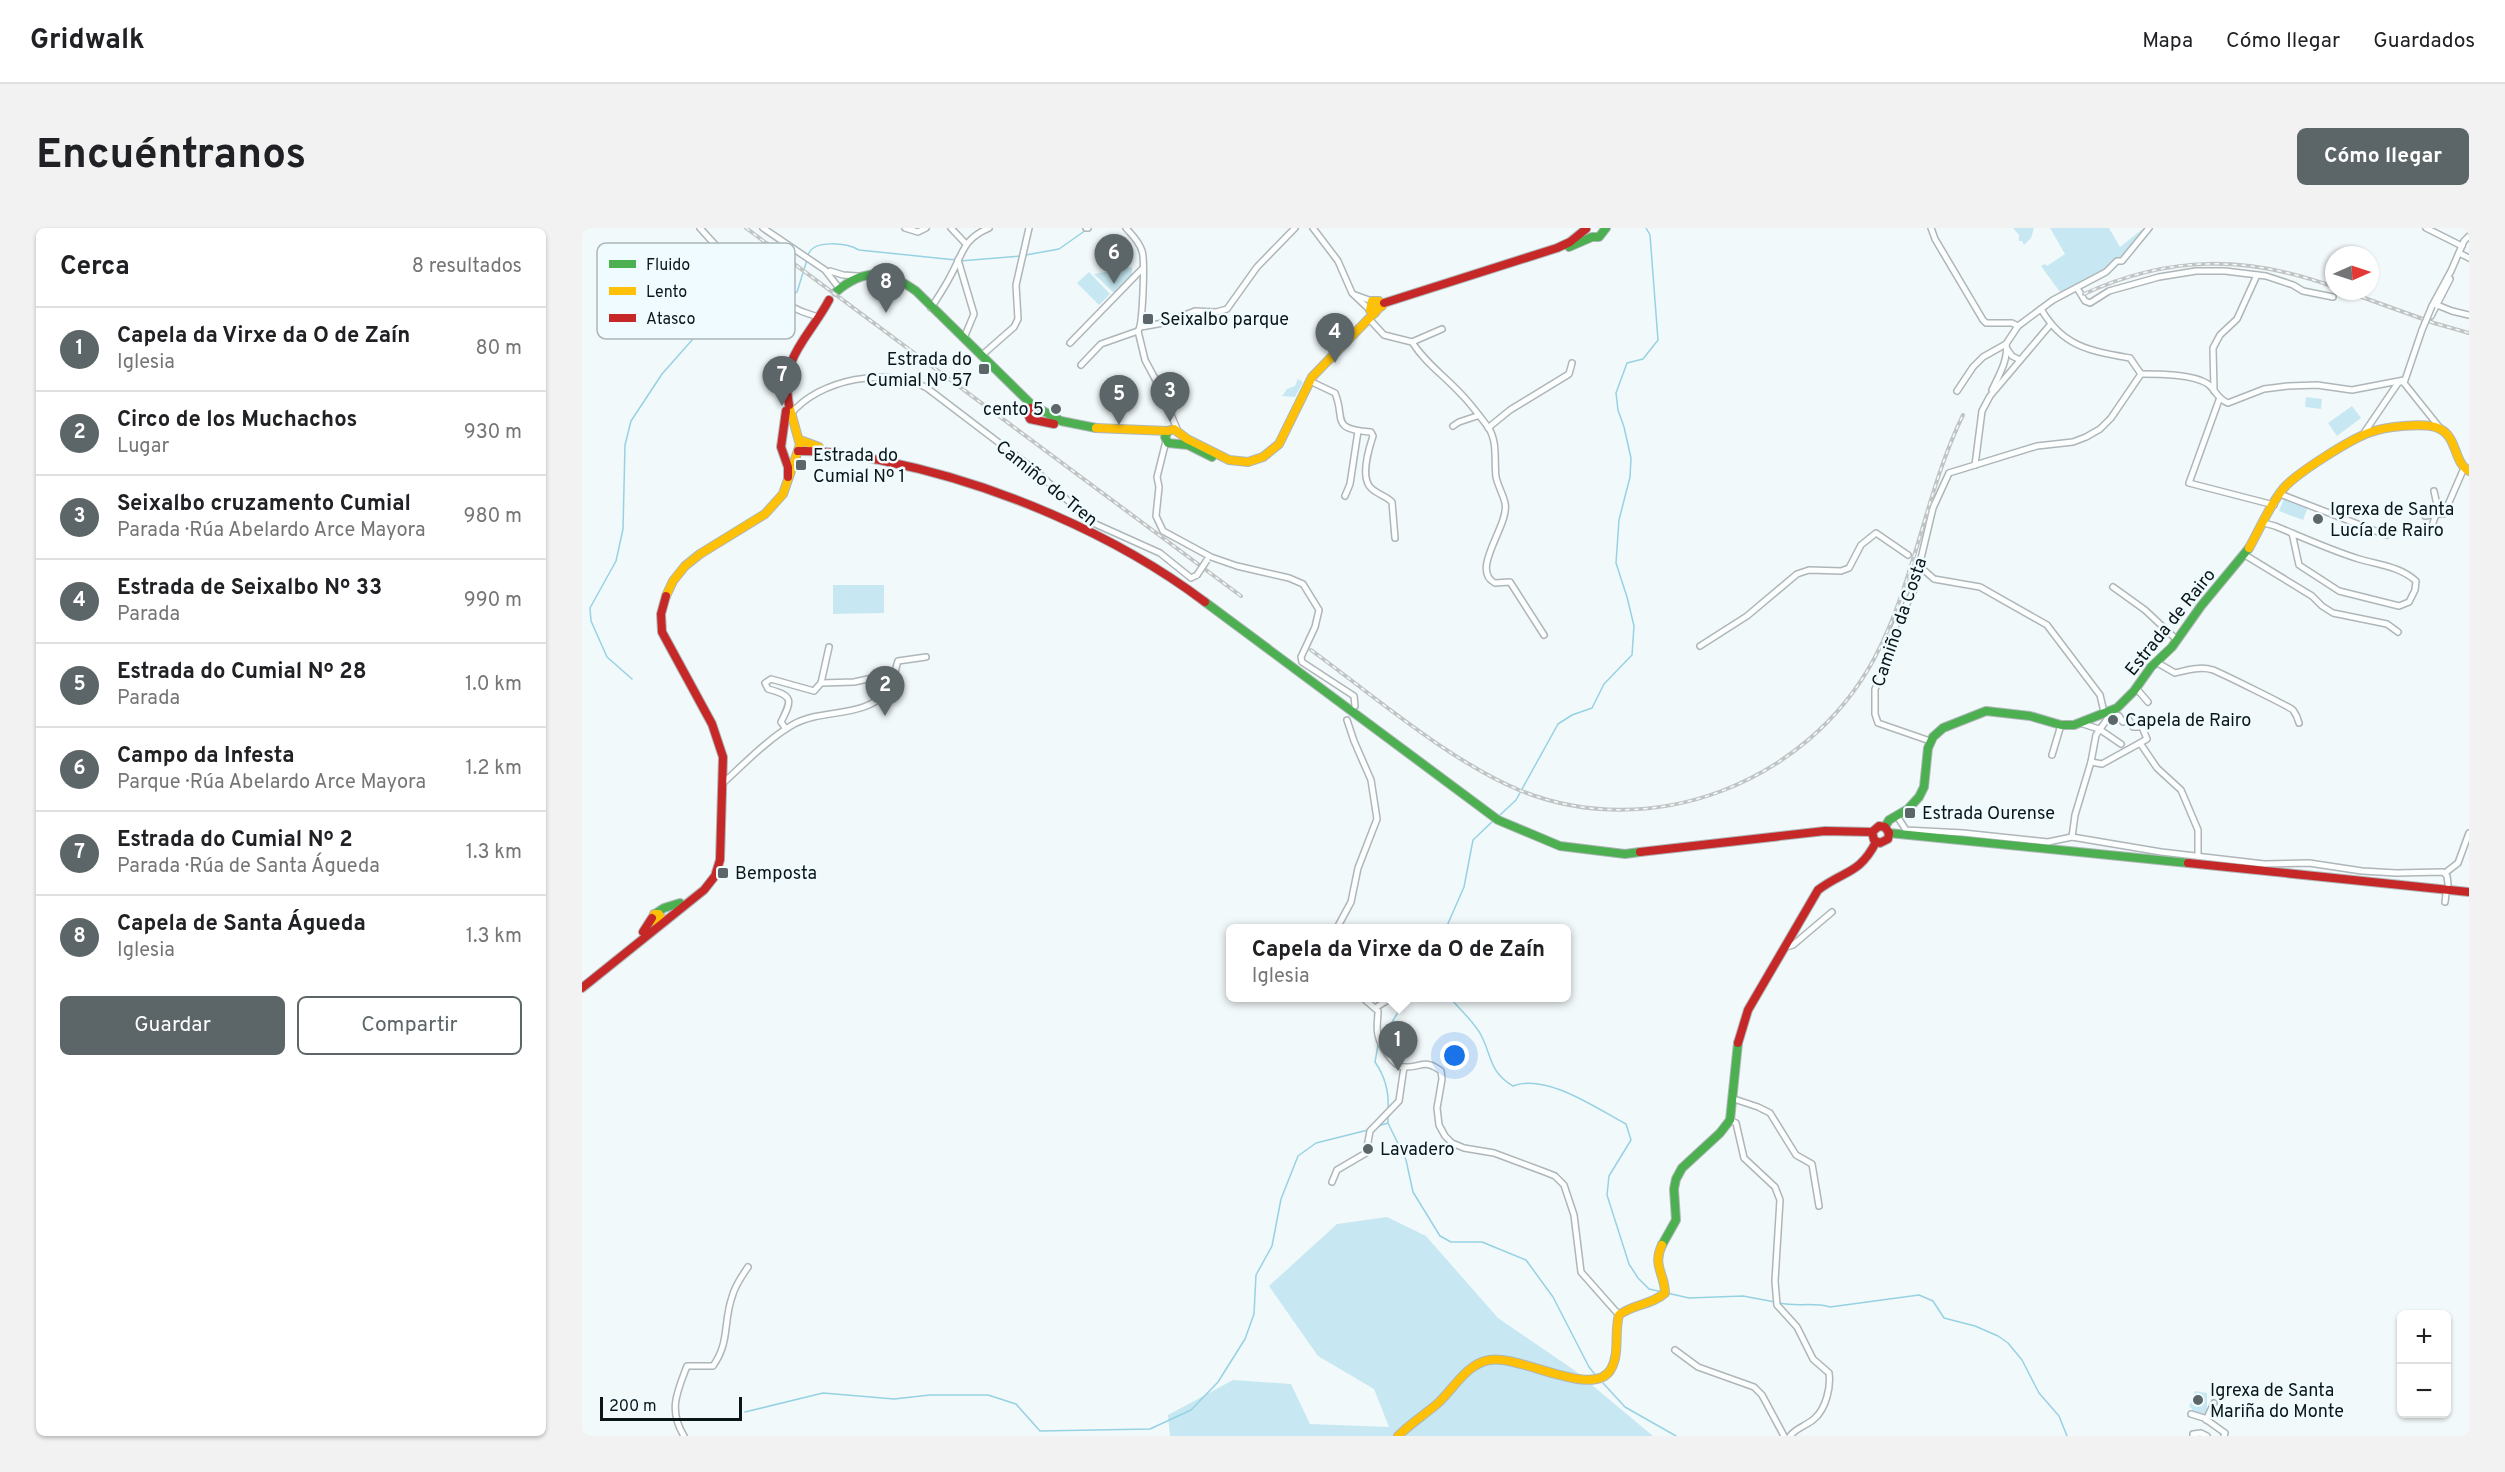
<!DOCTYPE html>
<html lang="es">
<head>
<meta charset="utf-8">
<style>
	body { margin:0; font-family:Overpass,sans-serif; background:#f2f2f2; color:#202124 }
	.controls { position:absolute; right:18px; bottom:18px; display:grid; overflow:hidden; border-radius:9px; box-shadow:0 2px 4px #0004 }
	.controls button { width:54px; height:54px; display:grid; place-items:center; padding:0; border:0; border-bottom:2px solid #e0e0e0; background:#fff; color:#202124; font:30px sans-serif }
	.compass { position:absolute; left:1743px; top:18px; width:54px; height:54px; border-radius:50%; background:#fff; box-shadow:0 2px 4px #0004; rotate:87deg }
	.scale { position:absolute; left:18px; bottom:15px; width:142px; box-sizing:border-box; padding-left:6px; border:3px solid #0b1619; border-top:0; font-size:16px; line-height:21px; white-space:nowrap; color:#0b1619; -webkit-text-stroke:4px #effbfe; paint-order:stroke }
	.you { position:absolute; left:873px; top:828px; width:21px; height:21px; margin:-15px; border:4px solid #fff; border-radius:50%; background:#1a73e8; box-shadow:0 0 0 9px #1a73e833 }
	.badge { display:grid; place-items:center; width:39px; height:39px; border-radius:50%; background:#5c6568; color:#fff; font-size:20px; font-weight:700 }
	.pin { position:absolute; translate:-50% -50px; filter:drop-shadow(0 2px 3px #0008) }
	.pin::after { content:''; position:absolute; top:32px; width:21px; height:18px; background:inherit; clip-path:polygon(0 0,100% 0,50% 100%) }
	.popup { position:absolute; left:644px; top:696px; width:345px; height:78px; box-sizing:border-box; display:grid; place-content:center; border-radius:9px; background:#fff; filter:drop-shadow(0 2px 4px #0005); font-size:20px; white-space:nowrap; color:#757577 }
	.popup b { font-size:22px; color:#202124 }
	.popup::after { content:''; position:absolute; left:50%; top:100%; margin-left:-12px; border:12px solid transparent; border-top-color:#fff }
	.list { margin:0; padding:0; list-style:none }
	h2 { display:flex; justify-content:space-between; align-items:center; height:78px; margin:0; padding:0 24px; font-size:26px }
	h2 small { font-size:20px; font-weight:400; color:#757577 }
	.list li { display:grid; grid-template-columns:39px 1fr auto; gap:18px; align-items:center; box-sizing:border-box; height:84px; padding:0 24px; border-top:2px solid #e0e0e0 }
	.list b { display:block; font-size:22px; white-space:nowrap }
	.list p { margin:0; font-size:20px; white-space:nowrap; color:#757577 }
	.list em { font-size:20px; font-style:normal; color:#757577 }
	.actions { display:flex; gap:12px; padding:18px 24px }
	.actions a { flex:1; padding:14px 0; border:2px solid #5c6568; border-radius:9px; text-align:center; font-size:21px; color:#5c6568 }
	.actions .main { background:#5c6568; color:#fff }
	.map { position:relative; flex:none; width:1887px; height:1208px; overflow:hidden; border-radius:9px }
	header { display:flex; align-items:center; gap:36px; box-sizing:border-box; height:84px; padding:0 30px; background:#fff; border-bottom:2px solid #e0e0e0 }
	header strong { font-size:28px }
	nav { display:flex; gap:33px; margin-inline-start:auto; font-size:21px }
	.intro { display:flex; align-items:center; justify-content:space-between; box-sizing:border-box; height:144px; padding:0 36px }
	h1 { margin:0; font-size:42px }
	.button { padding:15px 27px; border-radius:9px; background:#5c6568; color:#fff; font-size:21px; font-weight:700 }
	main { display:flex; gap:36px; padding:0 36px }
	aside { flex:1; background:#fff; border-radius:9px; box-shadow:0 2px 4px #0004 }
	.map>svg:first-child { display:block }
	.green { fill:#c7e8f2 }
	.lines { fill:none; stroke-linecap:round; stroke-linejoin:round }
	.stream { stroke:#96d2e3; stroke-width:1.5 }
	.street-casing { stroke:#aeb6b9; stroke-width:8 }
	.fast-casing { stroke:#aeb6b9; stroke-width:10 }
	.slow-casing { stroke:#aeb6b9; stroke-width:10 }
	.jam-casing { stroke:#aeb6b9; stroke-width:10 }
	.street { stroke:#fdfefe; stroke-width:5 }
	.fast { stroke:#4caf50; stroke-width:8 }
	.slow { stroke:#ffc107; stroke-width:8 }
	.jam { stroke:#c62828; stroke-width:8 }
	.rail-casing { stroke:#c2c4c4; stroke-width:4 }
	.rail { stroke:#effbfe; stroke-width:1.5; stroke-dasharray:4.5; stroke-linecap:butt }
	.street-bridge-casing { stroke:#aeb6b9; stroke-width:8; stroke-linecap:butt }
	.street-bridge { stroke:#fdfefe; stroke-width:5 }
	.poi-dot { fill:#5c6568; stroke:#effbfe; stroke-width:2 }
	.labels { text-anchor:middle; stroke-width:5; stroke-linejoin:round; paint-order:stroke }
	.poi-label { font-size:18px; fill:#0b1619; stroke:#effbfe; text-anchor:start }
	.street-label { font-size:18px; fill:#0b1619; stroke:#effbfe }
	.key { fill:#effbfe; stroke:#abb6b9; stroke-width:1.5 }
	.key-label { font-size:16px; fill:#0b1619 }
</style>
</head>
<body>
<header>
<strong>Gridwalk</strong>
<nav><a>Mapa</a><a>Cómo llegar</a><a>Guardados</a></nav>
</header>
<div class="intro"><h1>Encuéntranos</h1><a class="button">Cómo llegar</a></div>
<main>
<aside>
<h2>Cerca<small>8 resultados</small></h2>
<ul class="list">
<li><span class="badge">1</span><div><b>Capela da Virxe da O de Zaín</b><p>Iglesia</p></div><em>80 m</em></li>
<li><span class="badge">2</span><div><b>Circo de los Muchachos</b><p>Lugar</p></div><em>930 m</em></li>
<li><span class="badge">3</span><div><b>Seixalbo cruzamento Cumial</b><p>Parada · Rúa Abelardo Arce Mayora</p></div><em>980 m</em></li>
<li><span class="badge">4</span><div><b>Estrada de Seixalbo Nº 33</b><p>Parada</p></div><em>990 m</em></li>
<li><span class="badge">5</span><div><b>Estrada do Cumial Nº 28</b><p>Parada</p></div><em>1.0 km</em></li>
<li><span class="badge">6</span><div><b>Campo da Infesta</b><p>Parque · Rúa Abelardo Arce Mayora</p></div><em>1.2 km</em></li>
<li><span class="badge">7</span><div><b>Estrada do Cumial Nº 2</b><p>Parada · Rúa de Santa Águeda</p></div><em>1.3 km</em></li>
<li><span class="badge">8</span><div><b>Capela de Santa Águeda</b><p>Iglesia</p></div><em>1.3 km</em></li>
</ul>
<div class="actions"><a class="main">Guardar</a><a>Compartir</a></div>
</aside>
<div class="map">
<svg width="1887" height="1208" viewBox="0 0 1887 1208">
	<rect width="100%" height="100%" fill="#f2f9fa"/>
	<!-- green -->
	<g class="green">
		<polygon points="1431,0 1452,0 1449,10 1442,17 1440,13 1437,13 1437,7"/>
		<polygon points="1468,0 1527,0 1538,19 1562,0 1545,25 1532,33 1520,45 1478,64 1459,38 1463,36 1465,38 1483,26"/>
		<polygon points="550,39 550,48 532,65 512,46"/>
		<polygon points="507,44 528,66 517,77 495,55"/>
		<polygon points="716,151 721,154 713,169 700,168 705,161 713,158"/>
		<polygon points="1724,169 1740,171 1739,181 1723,179"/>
		<polygon points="1770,178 1779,190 1755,208 1746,195"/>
		<polygon points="1704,271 1726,279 1721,292 1697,283 1701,273"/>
		<polygon points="251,357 302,357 302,385 251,386"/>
		<polygon points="805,989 844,1008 916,1090 992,1142 1071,1208 588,1208 586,1187 651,1152 709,1156 728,1196 807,1199 792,1161 736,1128 687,1058 755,996"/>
		<polygon points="1613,1163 1625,1165 1625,1187 1609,1184 1610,1180 1607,1179"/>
	</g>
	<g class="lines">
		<!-- stream -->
		<g class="stream">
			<path d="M 226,27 C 231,11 265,15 277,22 L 374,32"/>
			<polyline points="444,27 477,21 504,2"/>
			<polyline points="378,33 439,28"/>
			<polyline points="202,73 215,64 225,32"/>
			<polyline points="50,451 25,429 9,393 8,380 34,333 41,301 43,217 49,193 80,146 118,103 137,100 169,79 195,74"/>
			<polyline points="918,587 934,572 976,496 990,487 1010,480 1022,456 1050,427 1052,398 1045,369 1034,335 1037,292 1048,249 1049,230 1042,199 1036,182 1034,165 1045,135 1061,131 1076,112 1068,7 1064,0"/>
			<polyline points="864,700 882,659 891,612 912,592"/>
			<path d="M 868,770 C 878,781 892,794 899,807 C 910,828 907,844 931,858 C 964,845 1014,880 1044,896 L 1049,912 L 1027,948 L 1025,967 L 1047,1036 L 1056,1050 L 1067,1061 L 1081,1064"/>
			<polyline points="800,810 825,770"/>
			<path d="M 796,817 L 793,834 C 802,847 807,864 806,880"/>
			<polyline points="806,888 806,895 824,932 831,964 858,1008 869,1014 900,1014 944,1032 971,1069 1007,1139 1015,1149"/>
			<polyline points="796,898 806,895"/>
			<polyline points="1085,1065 1107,1070 1161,1068 1193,1074"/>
			<path d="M 1198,1075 C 1215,1079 1231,1074 1248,1079 L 1337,1067 L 1351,1073 L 1362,1090 L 1393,1098 L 1416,1108 L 1426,1115 L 1440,1132 L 1457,1165 L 1477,1188 L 1485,1208"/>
			<polyline points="1021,1155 1043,1179 1094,1208"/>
			<polyline points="163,1184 241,1165 312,1171 348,1167 406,1167 434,1176 458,1203 568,1201 609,1182 636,1154 663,1111 672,1086 674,1047 690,1018 699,971 716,928 734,915 786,902"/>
		</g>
		<!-- street casing -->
		<g class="street-casing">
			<g id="street">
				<path d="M 118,0 C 149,35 187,75 233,88"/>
				<polyline points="181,0 243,42 257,60"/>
				<polyline points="323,0 336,4 344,0"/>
				<polyline points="369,0 384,16"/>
				<polyline points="504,0 506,0"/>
				<path d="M 544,0 C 550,7 557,13 560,23 C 563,31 561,97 556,103 L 563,132 L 578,160 L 595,201"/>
				<polyline points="731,0 756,33 770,65 788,82"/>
				<polyline points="1349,0 1353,11 1401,92 1404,95 1430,95 1436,98"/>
				<polyline points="1844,0 1880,18"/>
				<polyline points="1877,25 1887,30"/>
				<polyline points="376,32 392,86 382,110"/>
				<polyline points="248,43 261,47 275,48"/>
				<polyline points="1495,60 1503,73 1508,75 1527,63 1577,49 1614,43 1643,43 1684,48 1711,57 1721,63 1751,69"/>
				<polyline points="773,67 790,73"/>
				<polyline points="1855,77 1870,83 1887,87"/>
				<polyline points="1850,78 1869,43 1882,13 1887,8"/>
				<path d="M 349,80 C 356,69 363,59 369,47 C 381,25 381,11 407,0"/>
				<path d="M 1459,81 C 1481,119 1508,123 1548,130 L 1559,146"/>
				<polyline points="1849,88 1868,51"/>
				<path d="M 789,93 L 802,107 L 830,114 C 844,136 863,148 880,167 C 887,174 900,191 906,199 C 916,213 912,234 914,249 C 916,258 921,266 923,275 C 928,297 887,342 913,355 L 928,354 L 962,407"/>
				<polyline points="559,99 581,95 613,83 634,84 645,81 675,39 713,0"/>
				<polyline points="1840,102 1822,155 1858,200"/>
				<polyline points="830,114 860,101"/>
				<polyline points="488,115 560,41"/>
				<polyline points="1425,121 1430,128 1438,132"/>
				<polyline points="399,128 432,99 436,91 434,57 447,0"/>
				<polyline points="499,137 519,116 556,103"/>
				<path d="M 1559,146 C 1577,146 1611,146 1626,156 C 1635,163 1634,170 1646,175 L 1682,161 L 1706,158 L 1735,157 L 1770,162 L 1822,152"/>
				<path d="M 732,155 L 753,165 C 764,191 747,201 789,204 L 791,208 C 787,220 778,250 789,260 C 795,266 804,268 810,274 L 813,310"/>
				<path d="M 1410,162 C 1416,149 1427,131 1424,116"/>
				<polyline points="1375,163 1391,139 1401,129 1424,116 1436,98 1471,72 1524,44 1535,33 1540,33 1567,0"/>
				<polyline points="1632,163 1631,120 1638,107 1655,91 1675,47"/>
				<polyline points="1637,172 1607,255 1692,277"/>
				<path d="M 209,186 C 237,151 306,138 345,160 L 454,243 L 509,294 L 578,325 L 609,350 L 615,347"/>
				<polyline points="871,198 877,194 895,188"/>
				<polyline points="906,200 928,182 987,146 990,135"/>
				<polyline points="1782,205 1816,155 1821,153"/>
				<polyline points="584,213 575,249 577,259 574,288 581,303 629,329 655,338 707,350 721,356 737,382 733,399 719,429 720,434 772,468 773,478"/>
				<polyline points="1393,237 1400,183 1408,168 1468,97"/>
				<polyline points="1852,263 1857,286 1862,286 1882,240"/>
				<polyline points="1698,266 1804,307"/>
				<polyline points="763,268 768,256 776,203"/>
				<polyline points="1843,288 1857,286"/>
				<path d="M 1682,295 L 1693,298 C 1720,309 1748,322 1777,331 C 1797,337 1817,338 1834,353 L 1833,362 L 1827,374 L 1817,378 L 1757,363 L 1717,337 L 1710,305"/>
				<polyline points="1850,298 1854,286"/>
				<polyline points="1663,327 1730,368 1740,378 1751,385 1805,396 1816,404"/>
				<polyline points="1334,335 1352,351 1398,359 1465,397 1518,467 1522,484"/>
				<polyline points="1531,359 1563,382 1595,412"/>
				<polyline points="1118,418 1165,388 1215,346 1227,342 1259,343 1267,340 1279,317 1294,305 1326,327"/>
				<path d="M 1574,434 L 1593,445 C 1605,442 1619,438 1631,442 C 1639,445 1708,479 1711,482 C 1714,486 1716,491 1717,495"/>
				<polyline points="239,455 272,454 300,448 310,451"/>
				<polyline points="1554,460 1566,474"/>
				<polyline points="1529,486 1537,488 1541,494 1547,492 1551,499 1560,499 1565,511 1558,515 1575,540 1599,562 1616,602 1616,628"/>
				<polyline points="1498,495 1517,501 1539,516"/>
				<path d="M 204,501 L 199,494 C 210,472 212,468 186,461 L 183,455 L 189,451 L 232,463 L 239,455 L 247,419"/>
				<polyline points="1348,513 1296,495 1293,486 1293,461 1302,443 1313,399 1331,364 1351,280 1367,245 1455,218 1491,214 1504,209 1518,201 1529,190 1559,146"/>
				<polyline points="1470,527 1479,497"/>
				<polyline points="1509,534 1520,536 1558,515"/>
				<path d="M 141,555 C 163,535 187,510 212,496 C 242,480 281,491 306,463 C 312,456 313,441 316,433 L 344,429"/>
				<polyline points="1315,588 1324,602 1381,605 1466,614 1490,609 1579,624 1682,636 1727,635 1780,643 1814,645 1861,644 1865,648 1866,656"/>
				<polyline points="1490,609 1493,587 1509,534 1514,507 1530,484"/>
				<polyline points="1863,645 1876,635 1887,605"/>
				<polyline points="1863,674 1864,666"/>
				<polyline points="755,700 769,674 776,640 795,591 789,552 772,513 765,492"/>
				<polyline points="1204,719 1211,717 1250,684"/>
				<path d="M 781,770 L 796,783 C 796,791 794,800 796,807 C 798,817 811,839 822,839 C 839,840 842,830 859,843 L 860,851 L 855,880 L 857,897 L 863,908 L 870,915 L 882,920 L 912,925 L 963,944 L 973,948 L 982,957 L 992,987 L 999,1044 L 1037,1087"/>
				<polyline points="793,780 809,770"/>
				<polyline points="1152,871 1176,879 1188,885 1214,927 1230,936 1237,978"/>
				<path d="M 1148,892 L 1154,895 L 1162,930 L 1193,959 L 1198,972 L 1193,1053 L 1195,1077 L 1215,1099 L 1231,1131 L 1247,1145 C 1249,1159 1244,1181 1232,1191 C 1224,1198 1214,1200 1208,1208"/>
				<polyline points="750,954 755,942 784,925 788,903 817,873 822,839"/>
				<polyline points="1093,1122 1116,1139 1172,1159 1180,1167 1202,1208"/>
				<polyline points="1609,1186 1622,1190 1643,1205 1642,1208"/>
				<polyline points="1624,1192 1632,1175"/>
				<path d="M 102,1208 C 86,1182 95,1164 105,1138 L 131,1138 C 148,1114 141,1095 150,1069 C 153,1057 160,1048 166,1039"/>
				<polyline points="1611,1208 1611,1206 1619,1205 1625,1208"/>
			</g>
		</g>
		<!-- fast casing -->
		<g class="fast-casing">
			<g id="fast">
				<polyline points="987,19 1010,9 1017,9 1024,0"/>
				<path d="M 254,64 C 282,40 305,42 334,63 L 449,176 L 479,193 L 514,200"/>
				<polyline points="586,203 583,209 586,215 606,217 630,229"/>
				<polyline points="623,374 916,592 978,618 1043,626 1058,624"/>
				<polyline points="1303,599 1307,592 1326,581 1337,569 1342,559 1346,520 1351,509 1361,500 1404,483 1448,488 1479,497 1492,497 1535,480 1552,463 1569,439 1590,419 1619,378 1667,320"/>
				<polyline points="1307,605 1606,635"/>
				<polyline points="73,686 82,680 98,675"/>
				<polyline points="1080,1017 1094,992 1092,961 1094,951 1100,940 1138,905 1148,892 1156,815"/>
			</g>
		</g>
		<!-- slow casing -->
		<g class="slow-casing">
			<g id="slow">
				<polyline points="793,85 788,82 790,73 797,73 800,78"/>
				<polyline points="514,200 586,203 592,201 605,211 647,232 666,234 681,229 697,216 730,149 802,75"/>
				<polyline points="218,212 237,219"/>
				<path d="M 1667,320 C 1678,301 1687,278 1701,261 C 1713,246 1770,210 1789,204 C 1803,199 1842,194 1856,200 C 1876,208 1871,234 1887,243"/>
				<polyline points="84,368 91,353 103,338 118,326 183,286 201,266 218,217 207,177"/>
				<polyline points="75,695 70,692 72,686 77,686 80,692"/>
				<path d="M 816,1208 C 828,1196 842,1187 855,1176 C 871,1162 884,1136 907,1132 C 937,1126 1012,1172 1029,1141 C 1038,1126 1032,1104 1037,1087 C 1051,1076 1070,1077 1083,1065 C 1083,1046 1070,1038 1080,1017"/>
			</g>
		</g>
		<!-- jam casing -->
		<g class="jam-casing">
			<g id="jam">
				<polyline points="802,75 975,20 988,14 1004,1"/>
				<path d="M 207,177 C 197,129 227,110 247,72"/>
				<polyline points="449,180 446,186 448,191 472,196"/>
				<polyline points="204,183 199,219 206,239 206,249"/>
				<path d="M 216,223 C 246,222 273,228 302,233 C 412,255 533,306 623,374"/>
				<polyline points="1290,604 1292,612 1298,615 1306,611 1307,605"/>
				<polyline points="1058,624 1243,603 1290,604 1297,598 1303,599 1307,605"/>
				<polyline points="1606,635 1887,664"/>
				<polyline points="61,704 70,690"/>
				<polyline points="0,760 122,662 133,648 138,632 141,529 130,496 80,404 79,386 84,368"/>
				<path d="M 1156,815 L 1166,782 L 1236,662 C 1262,642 1277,647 1294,614"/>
			</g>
		</g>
		<!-- street -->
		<use href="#street" class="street"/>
		<!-- fast -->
		<use href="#fast" class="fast"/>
		<!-- slow -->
		<use href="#slow" class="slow"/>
		<!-- jam -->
		<use href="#jam" class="jam"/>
		<!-- rail casing -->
		<g class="rail-casing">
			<g id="rail">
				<polyline points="164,0 659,368"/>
				<polyline points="1763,63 1852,95 1887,105"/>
				<path d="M 1502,66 C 1587,27 1665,27 1752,59"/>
				<path d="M 729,422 C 792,468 866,532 937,562 C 1069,616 1225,555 1292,431 C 1333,354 1343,265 1381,187"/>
			</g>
		</g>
		<!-- rail -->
		<use href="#rail" class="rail"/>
		<!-- street-bridge casing -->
		<g class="street-bridge-casing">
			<g id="street-bridge">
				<polyline points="1840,102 1850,78"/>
				<polyline points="615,347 625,332"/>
			</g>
		</g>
		<!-- street-bridge -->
		<use href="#street-bridge" class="street-bridge"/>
	</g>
	<!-- markers -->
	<g class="poi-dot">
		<rect x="560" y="85" width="12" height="12" rx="3"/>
		<rect x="396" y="135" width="12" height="12" rx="3"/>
		<circle cx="474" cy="181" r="6"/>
		<rect x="213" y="231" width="12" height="12" rx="3"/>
		<circle cx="1736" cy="291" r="6"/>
		<circle cx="1531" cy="492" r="6"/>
		<rect x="1322" y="579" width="12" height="12" rx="3"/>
		<rect x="135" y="639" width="12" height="12" rx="3"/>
		<circle cx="786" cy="921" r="6"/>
		<circle cx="1616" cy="1172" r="6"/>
	</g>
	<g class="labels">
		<!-- poi labels -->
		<g class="poi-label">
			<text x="578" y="97">Seixalbo parque</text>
			<text x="390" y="137" text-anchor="end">Estrada do<tspan x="390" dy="21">Cumial Nº 57</tspan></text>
			<text x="462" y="187" text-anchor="end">cento 5</text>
			<text x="231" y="233">Estrada do<tspan x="231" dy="21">Cumial Nº 1</tspan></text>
			<text x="1748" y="287">Igrexa de Santa<tspan x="1748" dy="21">Lucía de Rairo</tspan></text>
			<text x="1543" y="498">Capela de Rairo</text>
			<text x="1340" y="591">Estrada Ourense</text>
			<text x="153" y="651">Bemposta</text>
			<text x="798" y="927">Lavadero</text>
			<text x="1628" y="1168">Igrexa de Santa<tspan x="1628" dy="21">Mariña do Monte</tspan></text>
		</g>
		<!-- street labels -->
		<g class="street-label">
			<text transform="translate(465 255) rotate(39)" y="6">Camiño do Tren</text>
			<text transform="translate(1317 394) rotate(-71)" y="6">Camiño da Costa</text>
			<text transform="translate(1588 394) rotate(-51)" y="6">Estrada de Rairo</text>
		</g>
	</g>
	<!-- legend -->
	<rect x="15" y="15" width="198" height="96" rx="9" class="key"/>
	<rect x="27" y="32" width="27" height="8" fill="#4caf50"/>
	<rect x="27" y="59" width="27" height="8" fill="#ffc107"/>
	<rect x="27" y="86" width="27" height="8" fill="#c62828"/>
	<g class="key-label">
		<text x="64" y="42">Fluido</text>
		<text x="64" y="69">Lento</text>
		<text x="64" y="96">Atasco</text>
	</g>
</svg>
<div class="controls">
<button>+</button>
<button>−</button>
</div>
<svg class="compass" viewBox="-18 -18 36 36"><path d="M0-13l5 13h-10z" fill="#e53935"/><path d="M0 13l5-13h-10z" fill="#757577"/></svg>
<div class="scale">200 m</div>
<div class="you"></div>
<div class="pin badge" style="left:816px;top:843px">1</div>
<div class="popup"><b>Capela da Virxe da O de Zaín</b>Iglesia</div>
<div class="pin badge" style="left:303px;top:488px">2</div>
<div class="pin badge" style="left:588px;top:194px">3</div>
<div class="pin badge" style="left:753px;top:135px">4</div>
<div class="pin badge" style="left:537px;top:197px">5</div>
<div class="pin badge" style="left:532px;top:56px">6</div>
<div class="pin badge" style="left:200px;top:178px">7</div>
<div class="pin badge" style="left:304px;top:85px">8</div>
</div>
</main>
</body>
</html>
